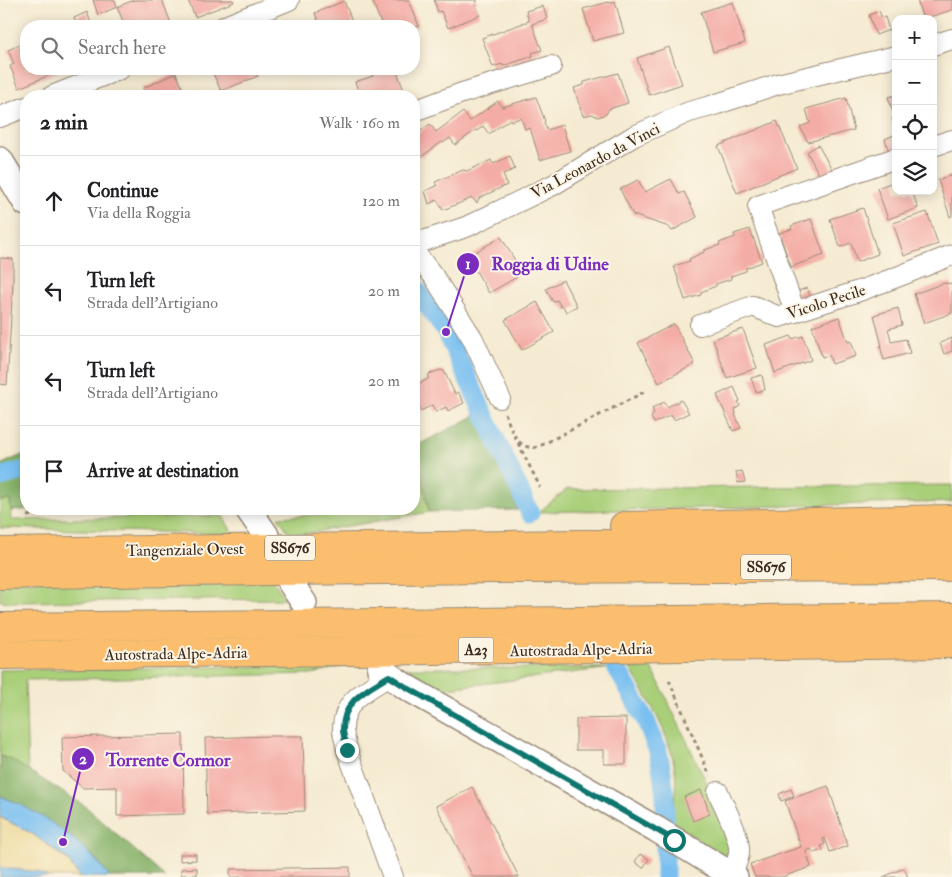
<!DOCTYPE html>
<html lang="en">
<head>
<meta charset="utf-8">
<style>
	body { margin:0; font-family:"IM FELL Double Pica",serif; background:#f2f2f2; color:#202124 }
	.controls { position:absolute; right:15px; top:15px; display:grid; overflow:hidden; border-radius:10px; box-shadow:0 2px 12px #0003 }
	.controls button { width:45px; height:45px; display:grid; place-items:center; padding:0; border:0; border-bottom:1px solid #e0e0e0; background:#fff; color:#202124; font:25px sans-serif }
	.stop { position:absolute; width:15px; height:15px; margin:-11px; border:4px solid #0f766e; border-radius:50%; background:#fff }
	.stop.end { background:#0f766e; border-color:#fff; box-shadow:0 1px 5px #0008 }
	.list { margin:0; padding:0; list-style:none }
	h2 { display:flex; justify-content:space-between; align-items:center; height:65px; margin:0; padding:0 20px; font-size:21px }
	h2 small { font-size:16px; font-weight:400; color:#757577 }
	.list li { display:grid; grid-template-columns:32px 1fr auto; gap:15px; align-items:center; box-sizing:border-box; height:90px; padding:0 20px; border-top:1px solid #e0e0e0 }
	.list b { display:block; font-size:19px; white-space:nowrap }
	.list p { margin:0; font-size:16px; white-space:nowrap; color:#757577 }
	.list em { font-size:16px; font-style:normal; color:#757577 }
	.icon { flex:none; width:28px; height:28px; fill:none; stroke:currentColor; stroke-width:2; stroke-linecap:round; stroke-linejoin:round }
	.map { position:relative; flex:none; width:952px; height:877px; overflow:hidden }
	.search { position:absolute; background:#fff; box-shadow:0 2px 12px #0003; left:20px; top:20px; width:400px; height:55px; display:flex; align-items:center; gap:12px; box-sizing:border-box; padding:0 18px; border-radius:20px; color:#757577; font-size:19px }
	.panel { position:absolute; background:#fff; box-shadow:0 2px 12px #0003; left:20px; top:90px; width:400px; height:425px; border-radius:20px }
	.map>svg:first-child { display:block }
	.green { fill:#a9cf79; stroke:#727c4c }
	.forest { fill:#86b269; stroke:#606e44 }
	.sand { fill:#eeda9e; stroke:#94825e }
	.water { fill:#79c0f1; stroke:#5a7588 }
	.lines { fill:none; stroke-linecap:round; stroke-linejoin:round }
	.canal { stroke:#79c0f1; stroke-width:19 }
	.building { fill:#f4aca6 }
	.minor-casing { stroke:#988a78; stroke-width:22 }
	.tertiary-casing { stroke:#988a78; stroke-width:28 }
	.trunk-casing { stroke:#988a78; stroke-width:30 }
	.motorway-casing { stroke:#988a78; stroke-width:30 }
	.path { stroke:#988a78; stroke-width:3; stroke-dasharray:4 4; stroke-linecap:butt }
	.minor { stroke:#fff; stroke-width:20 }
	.tertiary { stroke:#fff; stroke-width:25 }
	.trunk { stroke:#fabe6e; stroke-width:28 }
	.motorway { stroke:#fabe6e; stroke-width:28 }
	.route { stroke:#0f766e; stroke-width:6 }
	.labels { text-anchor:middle; stroke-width:4; stroke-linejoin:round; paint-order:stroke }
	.shield { fill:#fcf5e5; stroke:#75675a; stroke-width:1 }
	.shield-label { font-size:15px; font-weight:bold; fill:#3b2a1e }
	.street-label { font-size:16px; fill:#3b2a1e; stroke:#fcf5e5 }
	.leader { fill:none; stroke:#7b2cbf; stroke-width:2 }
	.callout-dot { fill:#7b2cbf; stroke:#fcf5e5; stroke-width:2 }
	.mark-label { font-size:15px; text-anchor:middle; font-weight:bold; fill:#fff }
	.callout-label { font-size:18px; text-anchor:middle; font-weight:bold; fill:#7b2cbf; stroke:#fcf5e5; stroke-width:4; stroke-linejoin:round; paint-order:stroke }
</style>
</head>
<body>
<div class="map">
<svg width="952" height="877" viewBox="0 0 952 877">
	<rect width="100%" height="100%" fill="#fcf5e5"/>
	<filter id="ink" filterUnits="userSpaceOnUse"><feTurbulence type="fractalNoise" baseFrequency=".02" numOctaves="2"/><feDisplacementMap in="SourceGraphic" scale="10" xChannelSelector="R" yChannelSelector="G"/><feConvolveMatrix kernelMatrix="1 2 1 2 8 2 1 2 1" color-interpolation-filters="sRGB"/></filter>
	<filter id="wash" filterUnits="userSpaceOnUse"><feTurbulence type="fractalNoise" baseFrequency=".0096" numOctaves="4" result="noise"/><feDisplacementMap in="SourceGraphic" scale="20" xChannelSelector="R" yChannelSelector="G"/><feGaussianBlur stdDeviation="1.12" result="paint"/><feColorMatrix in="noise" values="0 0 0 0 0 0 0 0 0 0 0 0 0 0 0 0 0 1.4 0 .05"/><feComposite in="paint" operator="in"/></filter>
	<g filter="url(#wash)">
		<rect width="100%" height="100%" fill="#f5ebd2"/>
		<!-- green -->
		<g class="green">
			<polygon points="416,446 429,512 291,536 278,517 368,512 367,509 414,509 414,447"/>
			<polygon points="952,485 952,502 539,512 567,489"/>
			<polygon points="10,500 11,520 223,516 233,534 0,528 0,501"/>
			<polygon points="272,578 285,599 13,602 0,601 0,581"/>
			<polygon points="348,665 312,674 25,680 28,771 10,759 0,756 0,670"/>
			<polygon points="406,668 611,668 440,689"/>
			<path d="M 630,668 L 652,668 L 721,813 L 730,853 C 725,856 720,854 714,851 L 672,821 C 674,804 677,787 675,770 C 670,733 648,700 630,668 Z"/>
		</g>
		<!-- forest -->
		<g class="forest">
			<polygon points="478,414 518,510 429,512 416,446"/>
			<polygon points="26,453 26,509 32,509 11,511 10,500 0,501 0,465"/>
			<polygon points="0,756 10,759 85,806 165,877 110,877 92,855 7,799 0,796"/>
		</g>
		<!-- sand -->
		<polygon class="sand" points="0,817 33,834 67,860 80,877 48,877 38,872 0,868"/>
		<!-- water -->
		<g class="water">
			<path d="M 0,796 C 42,812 83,841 110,877 L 80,877 L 67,859 L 33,834 L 0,817 Z"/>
			<polygon points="0,868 38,872 48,877 0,877"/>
		</g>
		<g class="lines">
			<!-- canal -->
			<g class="canal">
				<polyline points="414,286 446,332 530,513"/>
				<polyline points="0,477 26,470"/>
				<polyline points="616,667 646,721 658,751 662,772 665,796 665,877"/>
			</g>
		</g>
		<g id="blocks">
			<!-- building -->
			<g class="building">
				<polygon points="93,0 115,0 117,7 134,0 162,0 171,23 162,26 125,26 117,7 98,15"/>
				<polygon points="188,0 233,0 234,2 195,17"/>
				<polygon points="372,0 409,0 419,26 414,28 414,26 382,26"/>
				<polygon points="434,0 477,0 477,2 475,3 480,15 448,28 441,11 438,12"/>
				<polygon points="917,0 952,0 952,10 923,19"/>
				<polygon points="344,1 354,26 320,26 315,13"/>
				<polygon points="615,1 624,33 593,41 583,9 608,2 608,3"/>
				<polygon points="733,2 745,43 713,52 701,12"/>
				<polygon points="543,6 547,19 532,24 542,50 532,53 533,56 503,66 502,64 493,67 482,38 529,21 526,11"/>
				<polygon points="879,11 882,18 885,17 889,30 876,35 869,15"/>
				<polygon points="87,12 92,26 77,26 74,18"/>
				<polygon points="26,42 26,69 64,69 19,88 10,66 14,64 8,50"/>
				<polygon points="669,47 682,84 649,95 637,58"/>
				<polygon points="211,69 255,69 258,76 221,91"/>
				<polygon points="387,69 396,69 406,96 360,96 355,82 373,76 372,74"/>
				<polygon points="176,73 186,96 146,96 143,88"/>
				<polygon points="618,73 628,103 609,109 606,114 598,117 592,114 583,116 574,88 584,85 584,82"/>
				<polygon points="896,95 896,129 895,129 892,118 895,118 888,97"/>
				<polygon points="536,97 545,121 544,122 547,130 562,125 570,151 540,160 530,128 525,129 521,118 511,121 510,119 489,134 483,126 477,131 476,130 455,145 450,138 443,143 442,142 421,157 417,151 414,152 414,136 430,124 436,132 463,112 470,121 498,101 502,107"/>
				<polygon points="846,98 854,130 808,142 800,127 810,123 806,109"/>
				<polygon points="777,121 797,168 737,193 718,146"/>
				<polygon points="896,134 896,153 890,155 885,139"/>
				<polygon points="818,145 834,173 821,178 807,152"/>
				<polygon points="510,156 515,169 503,174 507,185 479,198 477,203 472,198 443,210 437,200 429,204 425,191 437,186 435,182 463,170 467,171 491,160 493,164"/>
				<polygon points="952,175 952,216 950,217 938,180"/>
				<polygon points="671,179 679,194 684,192 697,217 672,231 669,227 633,215 620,189 638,180 645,192"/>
				<polygon points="896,181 896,191 912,191 918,208 888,219 877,188"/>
				<polygon points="863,208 878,254 857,262 851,243 840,247 830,219"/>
				<polygon points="927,212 938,244 904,256 893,223"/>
				<polygon points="811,219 824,255 791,267 779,233 792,229 791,226"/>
				<polygon points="750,229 762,262 746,268 746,271 731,276 731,279 716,284 716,286 701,292 701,295 685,300 674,266 690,261 689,259 704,252 704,250 720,245 719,243 735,237 734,234"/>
				<polygon points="501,237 516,262 510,266 517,277 489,293 473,266 475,265 469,256"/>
				<polygon points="0,258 13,259 13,283 7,385 0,384"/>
				<polygon points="563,280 577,306 566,312 563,306 561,307 557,300 553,302 546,289"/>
				<polygon points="944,283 952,284 952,313 924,323 914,294"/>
				<polygon points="807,288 811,298 798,302 795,292"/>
				<polygon points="537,302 554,332 522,350 505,320"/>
				<polygon points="898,308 902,325 888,329 890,336 891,342 906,339 910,353 884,360 880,346 882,346 874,315"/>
				<polygon points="839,317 848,342 851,341 856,356 832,364 829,355 822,357 812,326"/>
				<polygon points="674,324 695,364 659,383 638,343"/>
				<polygon points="743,329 757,368 727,378 713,339"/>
				<polygon points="791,336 792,339 803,336 811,360 775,373 766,345"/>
				<polygon points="952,338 952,351 944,354 940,343"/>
				<polygon points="440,370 444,371 455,394 458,392 464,403 448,411 446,407 436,412 432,405 421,411 419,406 414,409 414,377 418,384 428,379 429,374"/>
				<polygon points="762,375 765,390 756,392 751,378"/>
				<polygon points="734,387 740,401 738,402 740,406 735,409 736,414 735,414 741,428 733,431 717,395"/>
				<polygon points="681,400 689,413 674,420 671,415 654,423 651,417 654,414 652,408 664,402 667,407"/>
				<polygon points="742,471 745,482 738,483 736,472"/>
				<polygon points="626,718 626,764 604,764 604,750 576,750 576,719"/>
				<polygon points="183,734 184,814 117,816 117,787 83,788 63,771 62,737"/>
				<polygon points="269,736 303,736 305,811 207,814 205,738"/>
				<polygon points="828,786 848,846 830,852 825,838 823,839 825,844 821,846 823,850 813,853 811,849 806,851 811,867 782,877 755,877 750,864 801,847 785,801"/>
				<polygon points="472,787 485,811 519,877 473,877 436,806"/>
				<polygon points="791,789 794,796 781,801 779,794"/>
				<polygon points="701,790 710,814 693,821 684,797"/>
				<polygon points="180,854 196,854 196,860 180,861"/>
				<polygon points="640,854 649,859 643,868 635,862"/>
				<polygon points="350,867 350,877 230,877 230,869"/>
				<polygon points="197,868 197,875 181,875 181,869"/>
				<polygon points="904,868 908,877 883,877"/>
			</g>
		</g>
	</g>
	<g filter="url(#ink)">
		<use href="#blocks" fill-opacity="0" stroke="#988a78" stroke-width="1"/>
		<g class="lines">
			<!-- minor casing -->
			<g class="minor-casing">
				<g id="minor">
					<polyline points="225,26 289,0"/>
					<polyline points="933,45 952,39"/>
					<polyline points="52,96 120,69"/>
					<polyline points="414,111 462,93 551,66"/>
					<polyline points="0,117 26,107"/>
					<polyline points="933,146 952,140"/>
					<polyline points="414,244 466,227 553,185 634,136 689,112 711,106 778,84 896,56"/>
					<polyline points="414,251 434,277 473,339 500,398"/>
					<polyline points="795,312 758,206 896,158"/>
					<polyline points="700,325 753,306 779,317 862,290 897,277 952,255"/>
					<path d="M 389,676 C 367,690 342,700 343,731 C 344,737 346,744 347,750 L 393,877"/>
					<path d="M 718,792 C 724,806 741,838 739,852 C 739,860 734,868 731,875"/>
				</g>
			</g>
			<!-- tertiary casing -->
			<g class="tertiary-casing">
				<g id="tertiary">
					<polyline points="0,160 26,203"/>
					<polyline points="248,509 266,535"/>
					<polyline points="290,582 304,603"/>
					<polyline points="380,669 406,687 656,829 735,877"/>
				</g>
			</g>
			<!-- trunk casing -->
			<g class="trunk-casing">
				<g id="trunk">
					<polyline points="624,526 952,519"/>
					<polyline points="0,552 580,544 952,545"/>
					<path d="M 0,575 C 317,569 635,568 952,567"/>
				</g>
			</g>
			<!-- motorway casing -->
			<g class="motorway-casing">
				<g id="motorway">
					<polyline points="0,627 952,617"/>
					<polyline points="0,655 952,644"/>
				</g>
			</g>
			<!-- path -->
			<g class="path">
				<path d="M 505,413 C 512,430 516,451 538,447 L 646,391"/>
				<polyline points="518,443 540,487"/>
				<polyline points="27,516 76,509 133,509"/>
				<polyline points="669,680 710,776"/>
			</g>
			<!-- minor -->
			<use href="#minor" class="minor"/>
			<!-- tertiary -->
			<use href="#tertiary" class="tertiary"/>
			<!-- trunk -->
			<use href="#trunk" class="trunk"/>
			<!-- motorway -->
			<use href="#motorway" class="motorway"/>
		</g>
	</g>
	<g class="lines" filter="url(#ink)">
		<!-- route -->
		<path class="route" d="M 347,750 C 346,744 344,737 343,731 C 342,700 367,690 389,676 L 406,687 L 674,840"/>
	</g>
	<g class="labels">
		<!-- shield labels -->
		<g class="shield">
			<rect x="265" y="535.5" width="50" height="25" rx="4"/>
			<rect x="741" y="554.5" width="50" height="25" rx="4"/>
			<rect x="458.5" y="637.5" width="35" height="25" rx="4"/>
		</g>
		<g class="shield-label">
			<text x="290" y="553">SS676</text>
			<text x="766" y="572">SS676</text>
			<text x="476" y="655">A23</text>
		</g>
		<!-- street labels -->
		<g class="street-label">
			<text transform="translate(595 160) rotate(-28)" y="6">Via Leonardo da Vinci</text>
			<text transform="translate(826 301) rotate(-18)" y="6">Vicolo Pecile</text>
			<text transform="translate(185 549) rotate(-1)" y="6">Tangenziale Ovest</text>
			<text transform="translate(581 649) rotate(-1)" y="6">Autostrada Alpe-Adria</text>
			<text transform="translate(176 653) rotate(-1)" y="6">Autostrada Alpe-Adria</text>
		</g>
	</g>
	<!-- callouts -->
	<path class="leader" d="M446 332L468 264M63 842L83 759"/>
	<g class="callout-dot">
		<circle cx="446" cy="332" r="5"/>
		<circle cx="63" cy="842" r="5"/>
		<circle cx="468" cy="264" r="12"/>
		<circle cx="83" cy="759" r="12"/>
	</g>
	<g class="mark-label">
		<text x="468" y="269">1</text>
		<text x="83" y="764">2</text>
	</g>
	<g class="callout-label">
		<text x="550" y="270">Roggia di Udine</text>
		<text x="168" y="766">Torrente Cormor</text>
	</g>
</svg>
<div class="controls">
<button>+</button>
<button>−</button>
<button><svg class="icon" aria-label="locate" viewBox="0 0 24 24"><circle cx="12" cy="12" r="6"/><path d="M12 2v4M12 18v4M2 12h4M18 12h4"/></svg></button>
<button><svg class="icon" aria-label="layers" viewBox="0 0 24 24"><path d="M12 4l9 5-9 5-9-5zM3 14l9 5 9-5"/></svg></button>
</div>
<div class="stop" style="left:674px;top:840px"></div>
<div class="stop end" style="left:347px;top:750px"></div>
<div class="search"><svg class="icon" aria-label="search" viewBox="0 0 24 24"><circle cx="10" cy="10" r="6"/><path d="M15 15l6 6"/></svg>Search here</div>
<section class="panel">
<h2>2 min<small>Walk · 160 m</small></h2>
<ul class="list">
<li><svg class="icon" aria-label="ahead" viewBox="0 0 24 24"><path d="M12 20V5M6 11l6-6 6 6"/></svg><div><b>Continue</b><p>Via della Roggia</p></div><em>120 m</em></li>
<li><svg class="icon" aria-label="left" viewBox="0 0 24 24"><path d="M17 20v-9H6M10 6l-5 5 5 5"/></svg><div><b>Turn left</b><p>Strada dell'Artigiano</p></div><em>20 m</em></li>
<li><svg class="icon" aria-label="left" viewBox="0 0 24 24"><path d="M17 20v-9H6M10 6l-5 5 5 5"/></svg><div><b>Turn left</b><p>Strada dell'Artigiano</p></div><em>20 m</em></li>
<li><svg class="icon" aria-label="arrive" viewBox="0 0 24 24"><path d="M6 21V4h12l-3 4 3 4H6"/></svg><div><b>Arrive at destination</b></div></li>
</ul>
</section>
</div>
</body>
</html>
